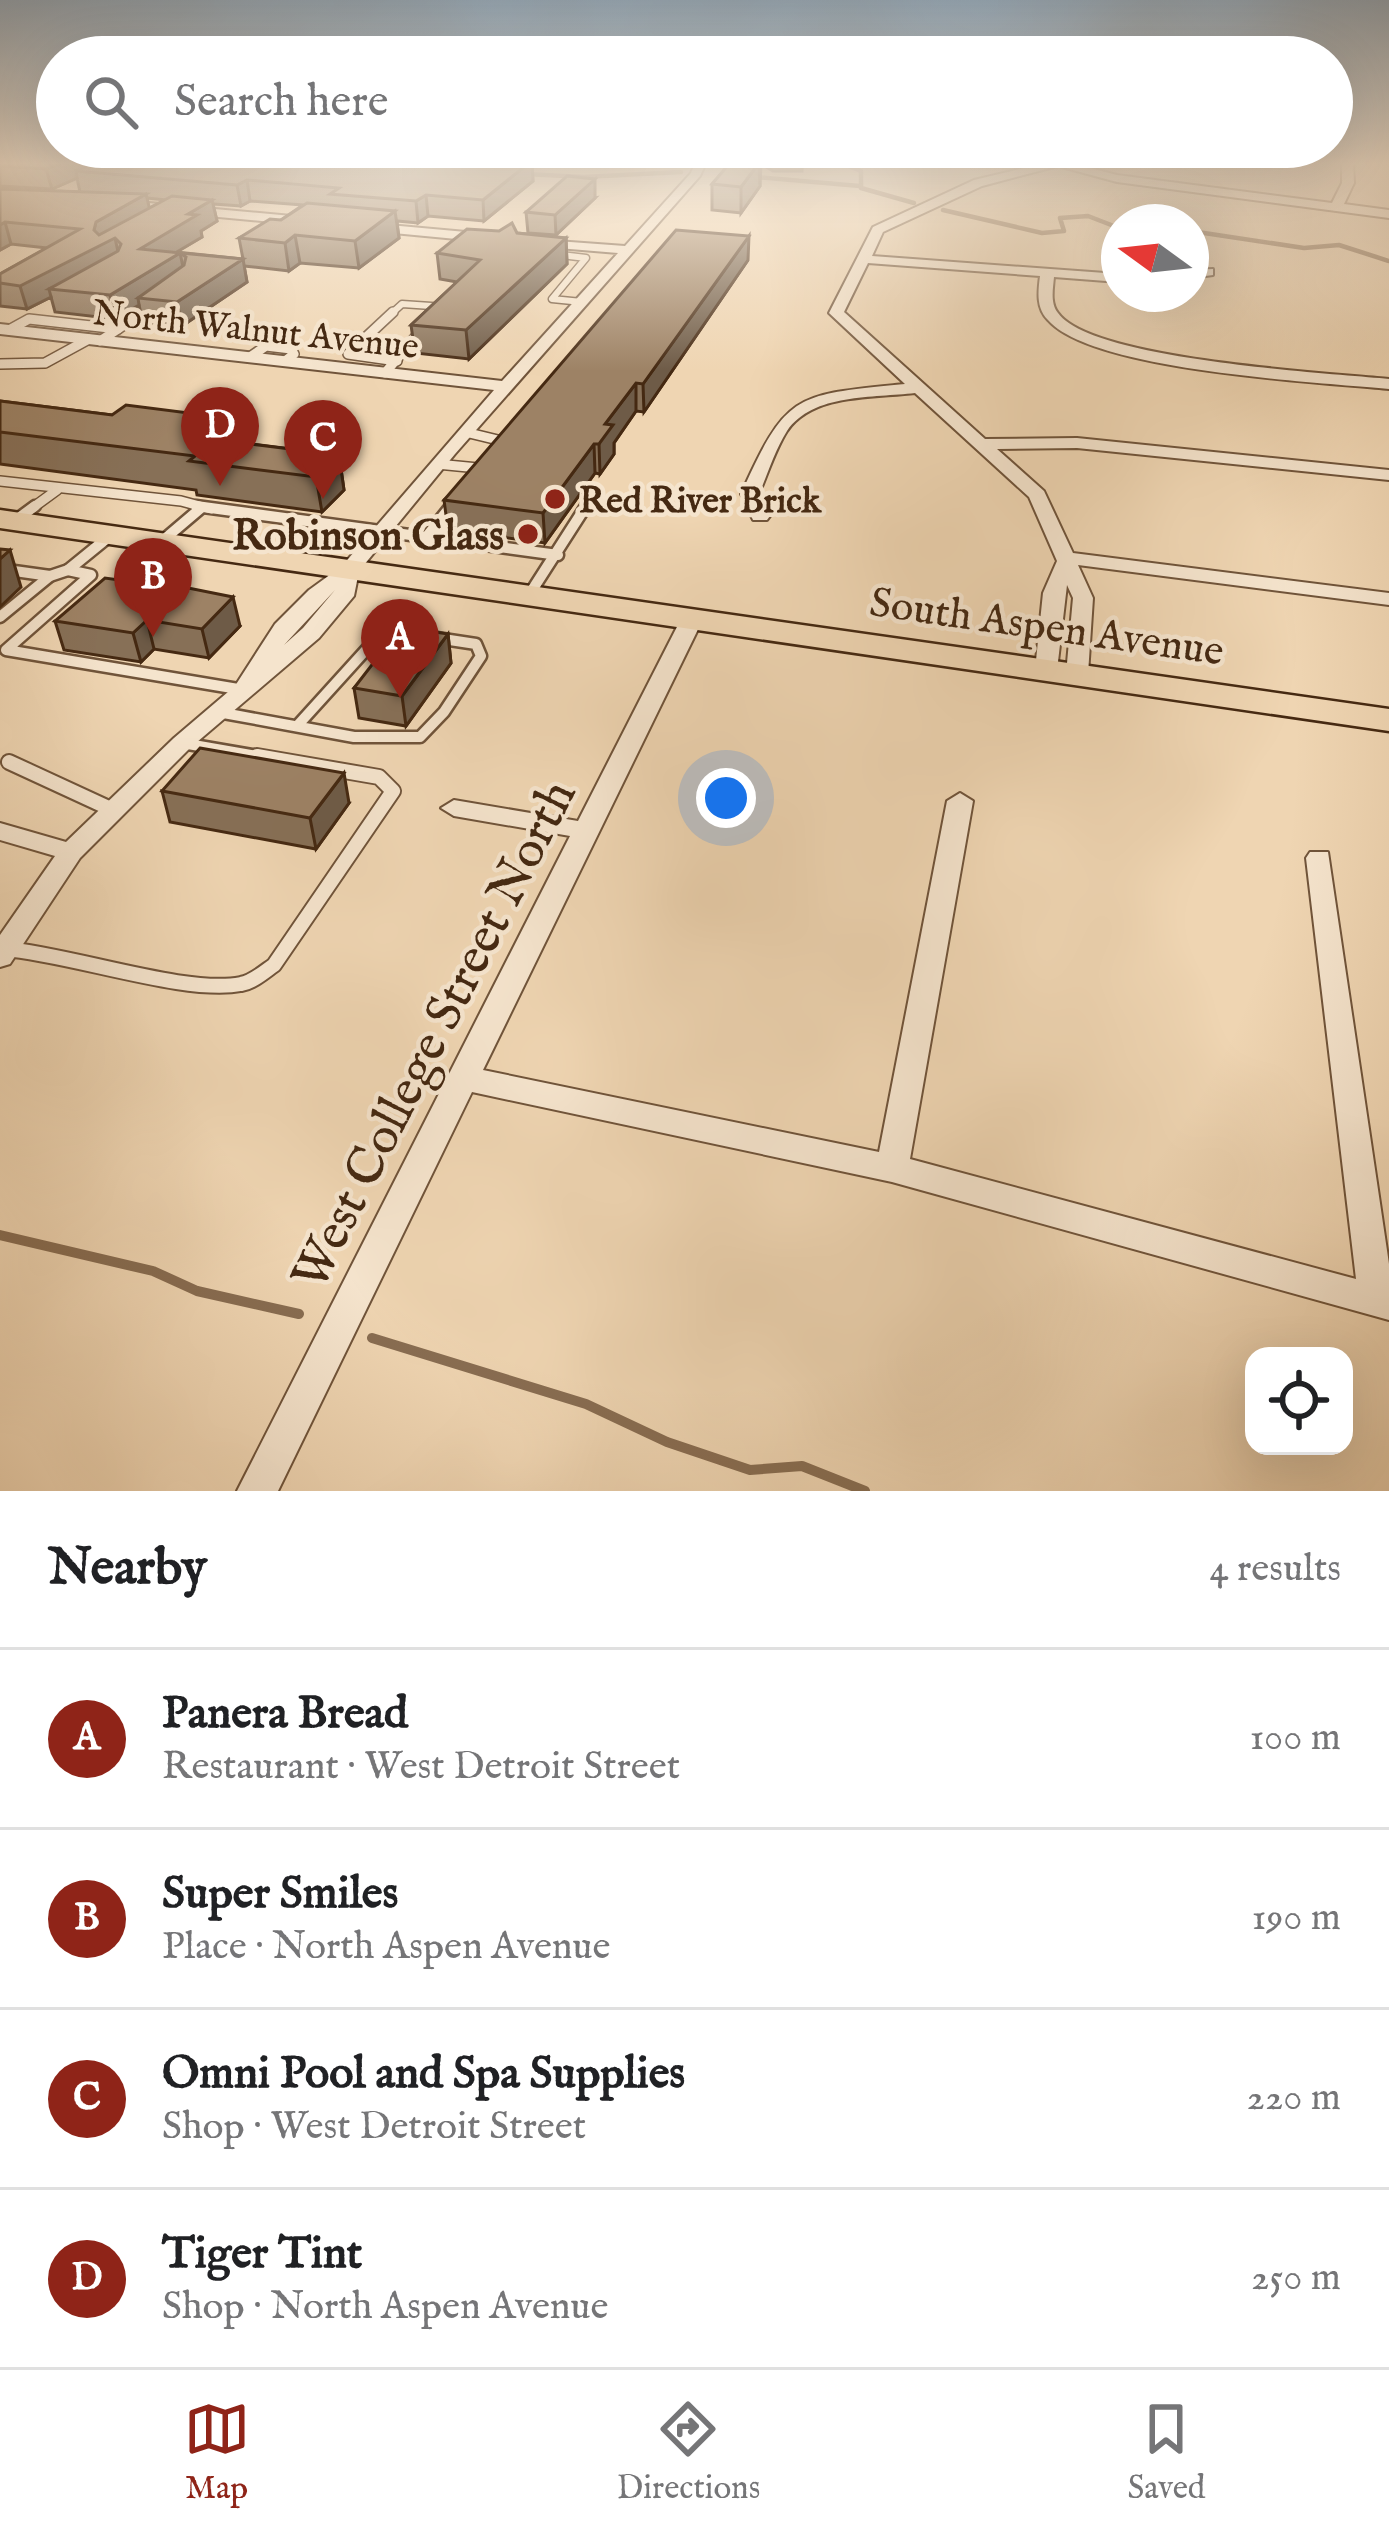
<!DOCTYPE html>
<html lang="en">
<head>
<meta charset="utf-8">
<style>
	body { margin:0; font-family:"IM FELL English",serif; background:#f2f2f2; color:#202124 }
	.controls { position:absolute; right:36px; bottom:36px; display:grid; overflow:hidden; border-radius:24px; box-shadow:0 12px 48px #0002 }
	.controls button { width:108px; height:108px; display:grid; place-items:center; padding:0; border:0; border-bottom:3px solid #e0e0e0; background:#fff; color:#202124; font:60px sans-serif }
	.compass { position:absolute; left:1101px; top:204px; width:108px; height:108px; border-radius:50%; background:#fff; box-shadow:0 12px 48px #0002; rotate:285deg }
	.you { position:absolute; left:726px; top:798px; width:42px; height:42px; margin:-30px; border:9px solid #fff; border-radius:50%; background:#1a73e8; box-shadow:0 0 0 18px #1a73e833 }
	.badge { display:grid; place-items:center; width:78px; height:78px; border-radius:50%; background:#8f2418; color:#fff; font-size:39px; font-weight:700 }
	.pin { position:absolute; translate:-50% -99px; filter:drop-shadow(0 3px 6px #0008) }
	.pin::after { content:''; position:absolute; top:63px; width:42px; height:36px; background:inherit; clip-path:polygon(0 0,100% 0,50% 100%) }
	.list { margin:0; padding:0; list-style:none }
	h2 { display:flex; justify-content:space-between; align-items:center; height:156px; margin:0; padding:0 48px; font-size:51px }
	h2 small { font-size:39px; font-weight:400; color:#757577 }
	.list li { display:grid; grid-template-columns:78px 1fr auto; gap:36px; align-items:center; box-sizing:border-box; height:180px; padding:0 48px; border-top:3px solid #e0e0e0 }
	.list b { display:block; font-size:45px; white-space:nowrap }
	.list p { margin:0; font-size:39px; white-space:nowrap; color:#757577 }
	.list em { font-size:39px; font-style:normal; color:#757577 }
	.icon { flex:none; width:66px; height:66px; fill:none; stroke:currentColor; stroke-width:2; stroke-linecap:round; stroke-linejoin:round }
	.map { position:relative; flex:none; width:1389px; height:1491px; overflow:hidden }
	.search { position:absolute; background:#fff; box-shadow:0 12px 48px #0002; left:36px; right:36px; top:36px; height:132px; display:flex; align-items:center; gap:30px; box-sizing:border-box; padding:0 42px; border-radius:66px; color:#757577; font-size:45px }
	.sheet { height:876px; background:#fff }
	nav { display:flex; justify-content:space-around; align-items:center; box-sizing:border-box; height:168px; border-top:3px solid #e0e0e0; background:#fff; font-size:33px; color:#757577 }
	nav a { display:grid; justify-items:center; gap:6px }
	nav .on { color:#8f2418 }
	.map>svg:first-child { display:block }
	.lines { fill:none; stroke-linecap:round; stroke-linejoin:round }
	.stream-far1 { stroke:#886d52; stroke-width:4.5 }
	.stream { stroke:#886d52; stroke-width:10 }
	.service-far3-casing { stroke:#70543a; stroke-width:9 }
	.service-far2-casing { stroke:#70543a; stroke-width:12 }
	.service-far1-casing { stroke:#70543a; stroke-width:15 }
	.service-casing { stroke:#70543a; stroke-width:18 }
	.minor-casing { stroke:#70543a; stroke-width:4 }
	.primary-casing { stroke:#452912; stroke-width:5 }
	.service-far3 { stroke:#f5e4cd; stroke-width:6 }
	.service-far2 { stroke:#f5e4cd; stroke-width:9 }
	.service-far1 { stroke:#f5e4cd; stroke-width:10 }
	.service { stroke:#f5e4cd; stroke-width:14 }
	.minor { fill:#f5e4cd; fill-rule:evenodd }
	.primary { fill:#efd5b2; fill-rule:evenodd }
	.wall { fill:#877057; stroke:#452912; stroke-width:3; fill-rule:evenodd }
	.shaded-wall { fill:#6e5b47; stroke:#452912; stroke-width:3 }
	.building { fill:#9d8265; stroke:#452912; stroke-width:3 }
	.poi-dot { fill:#8f2418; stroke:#f5e4cd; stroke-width:4.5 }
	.labels { text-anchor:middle; stroke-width:9; stroke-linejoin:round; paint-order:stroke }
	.far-street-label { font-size:36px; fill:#452912; stroke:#f5e4cd }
	.far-poi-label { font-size:36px; font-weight:bold; fill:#452912; stroke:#f5e4cd; text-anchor:start }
	.poi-label { font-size:42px; font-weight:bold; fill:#452912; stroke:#f5e4cd; text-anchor:end }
	.street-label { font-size:42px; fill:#452912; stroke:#f5e4cd }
	.near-street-label { font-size:51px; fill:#452912; stroke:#f5e4cd }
</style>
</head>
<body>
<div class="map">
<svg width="1389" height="1491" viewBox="0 0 1389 1491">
	<rect width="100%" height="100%" fill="#efd5b2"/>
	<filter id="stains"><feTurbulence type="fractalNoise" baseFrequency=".00167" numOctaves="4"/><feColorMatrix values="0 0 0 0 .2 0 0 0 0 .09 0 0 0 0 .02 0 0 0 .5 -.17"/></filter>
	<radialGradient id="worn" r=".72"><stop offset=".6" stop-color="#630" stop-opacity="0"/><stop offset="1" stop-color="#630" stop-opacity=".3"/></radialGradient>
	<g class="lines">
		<!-- stream-far1 -->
		<g class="stream-far1">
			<polyline points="841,163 861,171 861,188 914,203"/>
			<polyline points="525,174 584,177 681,172"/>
			<polyline points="755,177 860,186"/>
			<polyline points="943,210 1042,233 1064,231 1060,218 1088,216 1119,228"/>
			<polyline points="1191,231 1304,248 1339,245 1389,261"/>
		</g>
		<!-- stream -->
		<g class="stream">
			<polyline points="0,1235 153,1271 197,1291 299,1314"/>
			<polyline points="372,1338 586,1404 667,1442 750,1470 802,1466 865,1491"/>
		</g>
		<!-- service-far3 casing -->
		<g class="service-far3-casing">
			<g id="service-far3">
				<polyline points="553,254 586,258 552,299 582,302"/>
				<polyline points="138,315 152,305"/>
				<polyline points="390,315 402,304 446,307"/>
			</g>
		</g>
		<!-- service-far2 casing -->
		<g class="service-far2-casing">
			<g id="service-far2">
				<polyline points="393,312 348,354 397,361"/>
				<polyline points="118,329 142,312"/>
				<polyline points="9,330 29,319 118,329 100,341"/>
				<polyline points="250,357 266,346 291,349 294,354 285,361"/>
				<polyline points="0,364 45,363 89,339"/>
				<polyline points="385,373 422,329"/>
				<polyline points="465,432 498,440 495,449"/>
				<polyline points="437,464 478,468 479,472"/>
				<polyline points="0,481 181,501 211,509"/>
				<polyline points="31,509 57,490"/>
				<polyline points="449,509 455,502"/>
				<polyline points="584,509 590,500"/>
			</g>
		</g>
		<!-- service-far1 casing -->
		<g class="service-far1-casing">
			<g id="service-far1">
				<polyline points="196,506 558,555"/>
				<polyline points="16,520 35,506"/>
				<polyline points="111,535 68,570 91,575 6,650 244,690"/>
				<polyline points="427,536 451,506"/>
				<polyline points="161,542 201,508"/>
				<polyline points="0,569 50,576"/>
				<polyline points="529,595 586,506"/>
				<polyline points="0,617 50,576 68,570"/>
				<polyline points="218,712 354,737 420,737 444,712 481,656 476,644 384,630 297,726"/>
				<polyline points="182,743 275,759"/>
			</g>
		</g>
		<!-- service casing -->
		<g class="service-casing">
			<g id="service">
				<polyline points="9,762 113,810"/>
				<path d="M 5,949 C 70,954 186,995 241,984 C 253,982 264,972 274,965 L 393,791 L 379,777 L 257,756"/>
			</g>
		</g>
		<!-- minor casing -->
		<g class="minor-casing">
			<g id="minor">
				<path d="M 695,163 L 706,163 L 700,176 L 455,454 L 359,571 L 354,596 L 319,638 L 190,748 L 80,858 L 10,964 L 0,967 L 0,935 L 55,856 L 0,840 L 0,823 L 66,842 L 174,738 L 235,686 L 275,624 L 309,590 L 342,566 L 494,390 L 0,334 L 0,324 L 502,381 L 618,253 L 534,246 L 527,242 L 529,239 L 625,246 L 691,173 ZM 335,590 L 303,628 L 284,645 Z"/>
				<path d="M 1046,163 L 1071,163 L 1117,175 L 1332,203 L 1342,183 L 1342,163 L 1353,163 L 1354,183 L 1344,204 L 1389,210 L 1389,218 L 1117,182 L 1058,166 L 982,186 L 883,232 L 872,256 L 1119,274 L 1119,282 L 1054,277 C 1053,289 1050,303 1058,313 C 1091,360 1328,373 1389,379 L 1389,389 C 1318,382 1092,371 1048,320 C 1036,308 1038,292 1040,276 L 868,263 L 844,312 L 985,439 L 1077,438 L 1389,470 L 1389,480 L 1077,448 L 997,449 L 1044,491 L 1073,553 L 1389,593 L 1389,605 L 1078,565 L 1093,598 L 1088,674 L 1077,681 L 1066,674 L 1073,598 L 1067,585 L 1057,670 L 1046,677 L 1038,675 L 1035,670 L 1043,593 L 1057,561 L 1029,497 L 915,393 C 874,398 813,393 787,431 C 775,450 768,473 759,494 L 770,516 L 767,520 L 753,520 L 741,494 C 787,392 795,395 905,384 L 829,313 L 873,227 L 974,180 Z"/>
				<polygon points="116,200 314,218 320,222 314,226 112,207"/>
				<polygon points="367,223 488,234 495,238 488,242 362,230 362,224"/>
				<polygon points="1213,269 1213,275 1191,278 1191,270"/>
				<polygon points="692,613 703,619 483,1070 879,1152 947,801 960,793 973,801 910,1159 1356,1279 1306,858 1310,852 1328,852 1389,1264 1389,1320 892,1182 472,1092 278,1491 237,1491 570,836 454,816 441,808 454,800 578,821 681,619"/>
			</g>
		</g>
		<!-- primary casing -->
		<g class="primary-casing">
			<polygon id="primary" points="0,510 1389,709 1389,731 0,528"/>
		</g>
		<!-- service-far3 -->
		<use href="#service-far3" class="service-far3"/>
		<!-- service-far2 -->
		<use href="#service-far2" class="service-far2"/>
		<!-- service-far1 -->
		<use href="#service-far1" class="service-far1"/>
		<!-- service -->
		<use href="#service" class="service"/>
		<!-- minor -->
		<use href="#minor" class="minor"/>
		<!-- primary -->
		<use href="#primary" class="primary"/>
	</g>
	<!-- wall -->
	<g class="wall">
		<path d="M 0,163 L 532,163 L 533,181 L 484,221 L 428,216 L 418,223 L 397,221 L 399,238 L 359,268 L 300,263 L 289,271 L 244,266 L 247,282 L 182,326 L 143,322 L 139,305 L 116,319 L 55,312 L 51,297 L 27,309 L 0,306 L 0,274 L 47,248 L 11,244 L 0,250 L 0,189 L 80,192 L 77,178 L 52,189 L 0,186 ZM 147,198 L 166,200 L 149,208 ZM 250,201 L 303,205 L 281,220 L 239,238 L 243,259 L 176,252 L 202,237 L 201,231 L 217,221 L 213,204 L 241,206 Z"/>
		<polygon points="730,163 802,163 802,171 773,171 761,164 760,186 741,213 712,210 712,184"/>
		<polygon points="595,198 556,235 528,233 526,212"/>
		<polygon points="517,233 566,238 567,264 469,359 415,353 411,325 457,282 440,279 437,253"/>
		<polygon points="748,260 644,412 636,411 614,443 614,454 600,474 595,473 545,543 448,530 444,500"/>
		<polygon points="0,401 112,415 236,419 241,443 339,455 344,490 322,512 197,495 196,490 0,464"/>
		<polygon points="188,588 240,626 209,658 154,649 141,662 64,650 55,621"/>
		<polygon points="448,634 451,663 406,726 359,718 354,688 397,645"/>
		<polygon points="162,791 349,803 316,849 170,822"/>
	</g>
	<!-- shaded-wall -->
	<g class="shaded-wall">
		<polygon points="60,163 110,163 76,171 77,178 52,189 46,169"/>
		<polygon points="529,163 532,163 533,181 484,221 483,200"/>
		<polygon points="759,163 760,186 741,213 741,187"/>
		<polygon points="595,179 595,198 556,235 555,215"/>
		<polygon points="247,180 250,201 241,206 237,185"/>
		<polygon points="146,194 151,215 115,238 120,261 49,289 51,297 27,309 20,286 94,230 96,222"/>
		<polygon points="426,195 428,216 418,223 416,201"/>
		<polygon points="212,200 217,221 201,231 202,237 145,271 140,249 188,214"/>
		<polygon points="395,211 399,238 359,268 355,241"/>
		<polygon points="5,222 11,244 0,250 0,225"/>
		<polygon points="295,235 300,263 289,271 285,243"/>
		<polygon points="749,236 748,260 644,412 643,384"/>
		<polygon points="566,238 567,264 469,359 466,330"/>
		<polygon points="180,253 185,276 138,298 139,305 116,319 110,295"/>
		<polygon points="243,259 247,282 182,326 177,302"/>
		<polygon points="636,383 636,411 614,443 614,454 600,474 599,444 605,424"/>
		<polygon points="236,419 243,452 211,439"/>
		<polygon points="594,444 595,473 545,543 543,513"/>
		<polygon points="339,455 344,490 322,512 316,477"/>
		<polygon points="10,550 21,587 0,607 0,559"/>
		<polygon points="233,597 240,626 209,658 202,629"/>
		<polygon points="147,620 154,649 141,662 133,633"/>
		<polygon points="448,634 451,663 406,726 402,696"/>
		<polygon points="344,773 349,803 316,849 310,818"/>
	</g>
	<!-- building -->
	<g class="building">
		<polygon points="0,163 60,163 46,169 0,166"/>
		<polygon points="94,163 529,163 483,200 426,195 416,201 330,194 339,188 247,180 237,185 76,171"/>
		<polygon points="730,163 759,163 741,187 712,184"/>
		<polygon points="567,176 595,179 555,215 526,212"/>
		<polygon points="0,189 146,194 96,222 94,230 99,235 172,196 212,200 188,214 197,215 140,249 243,259 177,302 138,298 184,265 186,257 180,253 110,295 49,289 118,251 121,244 115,238 20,286 0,283 0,274 80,229 5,222 0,225"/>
		<polygon points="307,203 395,211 355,241 295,235 285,243 239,238 270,219 281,220"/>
		<polygon points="512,223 517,233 566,238 466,330 411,325 480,260 437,253 467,229 499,231"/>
		<polygon points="676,230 749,236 643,384 636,383 605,424 613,425 599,444 594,444 543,513 444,500"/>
		<polygon points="0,401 112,415 126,405 236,419 211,439 339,455 316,477 189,461 195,456 0,432"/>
		<polygon points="0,549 10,550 0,559"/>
		<polygon points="132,575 187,584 183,587 233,597 202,629 147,620 133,633 55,621 105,578 126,581"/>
		<polygon points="410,628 448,634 402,696 354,688 388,644 397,645"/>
		<polygon points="200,748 344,773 310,818 162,791"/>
	</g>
	<!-- sky -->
	<linearGradient id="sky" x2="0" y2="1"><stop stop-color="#93aabd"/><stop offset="0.44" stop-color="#f8ecdc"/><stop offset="1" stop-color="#f8ecdc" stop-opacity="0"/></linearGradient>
	<rect width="1389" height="371" fill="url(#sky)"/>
	<!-- markers -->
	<g class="poi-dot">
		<circle cx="555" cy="499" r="12"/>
		<circle cx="528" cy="534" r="12"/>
	</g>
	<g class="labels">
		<!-- far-street labels -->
		<g class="far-street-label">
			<text transform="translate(256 328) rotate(6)" y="13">North Walnut Avenue</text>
		</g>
		<!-- far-poi labels -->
		<g class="far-poi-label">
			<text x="579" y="512">Red River Brick</text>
		</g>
		<!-- poi labels -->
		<g class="poi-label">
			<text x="504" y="549">Robinson Glass</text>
		</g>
		<!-- street labels -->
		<g class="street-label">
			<text transform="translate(1047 625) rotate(8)" y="15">South Aspen Avenue</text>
		</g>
		<!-- near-street labels -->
		<g class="near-street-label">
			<text transform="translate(432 1034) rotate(-63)" y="18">West College Street North</text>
		</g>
	</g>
	<rect width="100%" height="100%" filter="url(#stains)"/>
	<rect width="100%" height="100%" fill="url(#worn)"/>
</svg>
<div class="controls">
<button><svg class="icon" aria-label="locate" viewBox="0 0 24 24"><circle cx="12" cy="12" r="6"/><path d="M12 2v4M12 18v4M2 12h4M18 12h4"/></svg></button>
</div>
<svg class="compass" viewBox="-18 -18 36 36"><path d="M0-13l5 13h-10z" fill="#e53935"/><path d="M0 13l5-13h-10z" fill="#757577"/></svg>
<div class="you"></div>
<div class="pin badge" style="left:400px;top:698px">A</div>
<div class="pin badge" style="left:153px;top:637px">B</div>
<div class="pin badge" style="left:323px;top:499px">C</div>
<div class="pin badge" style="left:220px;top:486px">D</div>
<div class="search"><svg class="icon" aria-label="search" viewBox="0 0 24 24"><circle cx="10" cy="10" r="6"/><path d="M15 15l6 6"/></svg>Search here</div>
</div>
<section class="sheet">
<h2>Nearby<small>4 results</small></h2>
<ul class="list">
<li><span class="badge">A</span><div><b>Panera Bread</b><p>Restaurant · West Detroit Street</p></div><em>100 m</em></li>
<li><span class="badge">B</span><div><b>Super Smiles</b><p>Place · North Aspen Avenue</p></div><em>190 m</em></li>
<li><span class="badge">C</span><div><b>Omni Pool and Spa Supplies</b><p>Shop · West Detroit Street</p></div><em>220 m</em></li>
<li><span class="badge">D</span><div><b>Tiger Tint</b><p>Shop · North Aspen Avenue</p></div><em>250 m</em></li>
</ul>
</section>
<nav>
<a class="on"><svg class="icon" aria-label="map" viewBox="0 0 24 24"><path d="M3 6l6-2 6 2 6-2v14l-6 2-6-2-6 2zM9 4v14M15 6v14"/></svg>Map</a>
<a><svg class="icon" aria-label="directions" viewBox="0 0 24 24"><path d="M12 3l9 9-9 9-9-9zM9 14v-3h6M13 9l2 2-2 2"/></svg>Directions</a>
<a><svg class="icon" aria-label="saved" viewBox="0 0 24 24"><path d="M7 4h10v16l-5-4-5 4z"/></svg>Saved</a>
</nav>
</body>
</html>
